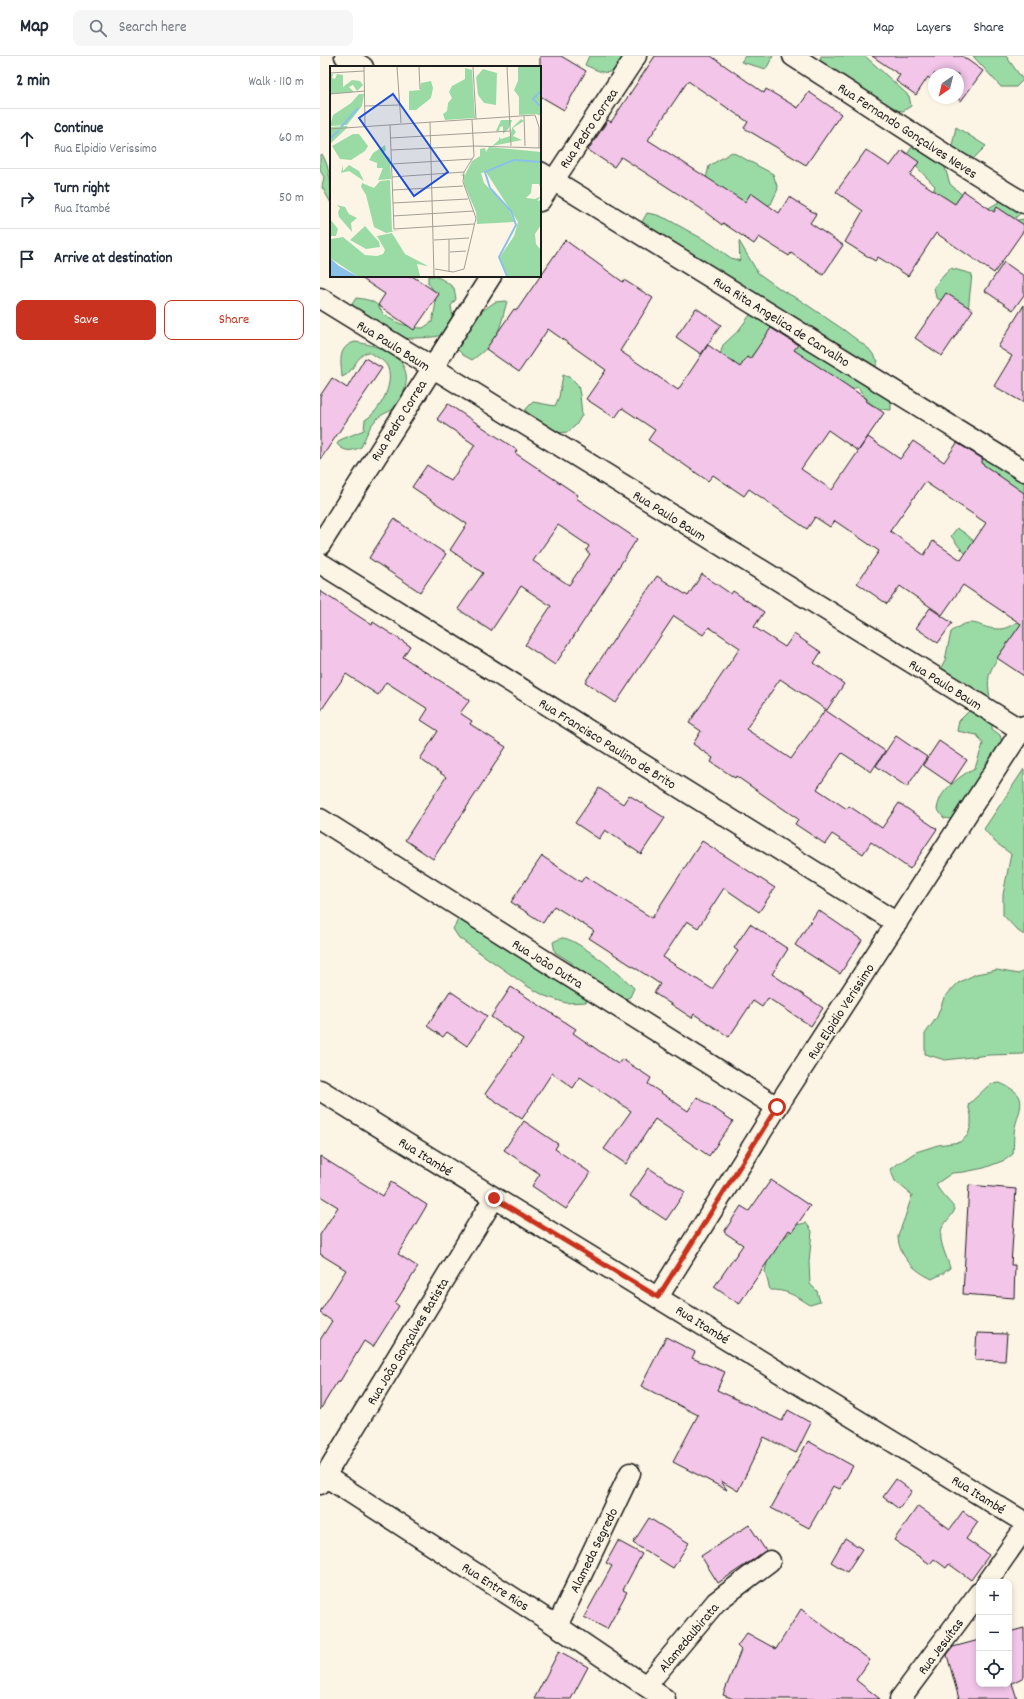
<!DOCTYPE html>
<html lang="en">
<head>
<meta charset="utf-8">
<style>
	body { margin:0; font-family:Dekko,sans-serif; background:#f6f6f7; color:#1f2937 }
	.controls { position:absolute; right:12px; bottom:12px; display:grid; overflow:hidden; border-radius:8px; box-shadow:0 2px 6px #0003 }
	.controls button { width:36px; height:36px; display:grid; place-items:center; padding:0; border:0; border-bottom:1px solid #e0e1e3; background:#fff; color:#1f2937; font:20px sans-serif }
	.compass { position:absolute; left:608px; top:12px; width:36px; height:36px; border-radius:50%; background:#fff; box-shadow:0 2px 6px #0003; rotate:215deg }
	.stop { position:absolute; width:12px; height:12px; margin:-9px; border:3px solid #c8321e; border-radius:50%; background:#fff }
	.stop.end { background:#c8321e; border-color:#fff; box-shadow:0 1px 4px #0008 }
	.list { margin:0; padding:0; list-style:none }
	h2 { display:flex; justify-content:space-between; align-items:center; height:52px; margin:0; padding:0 16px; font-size:17px }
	h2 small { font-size:13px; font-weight:400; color:#747a83 }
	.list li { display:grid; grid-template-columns:26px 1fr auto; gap:12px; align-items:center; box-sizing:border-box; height:60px; padding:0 16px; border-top:1px solid #e0e1e3 }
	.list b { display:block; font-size:15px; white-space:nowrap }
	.list p { margin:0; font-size:13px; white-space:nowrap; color:#747a83 }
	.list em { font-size:13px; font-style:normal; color:#747a83 }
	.actions { display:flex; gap:8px; padding:12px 16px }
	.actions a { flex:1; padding:9px 0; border:1px solid #c8321e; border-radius:8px; text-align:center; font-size:14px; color:#c8321e }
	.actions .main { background:#c8321e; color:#fff }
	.icon { flex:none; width:22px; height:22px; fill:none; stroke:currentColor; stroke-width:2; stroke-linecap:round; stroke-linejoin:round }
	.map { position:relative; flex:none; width:704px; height:1643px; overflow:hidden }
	header { display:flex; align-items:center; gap:24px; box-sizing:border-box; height:56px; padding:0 20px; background:#fff; border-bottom:1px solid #e0e1e3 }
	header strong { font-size:19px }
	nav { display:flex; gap:22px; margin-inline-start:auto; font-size:14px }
	.search { width:280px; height:36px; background:#f6f6f7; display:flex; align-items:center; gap:10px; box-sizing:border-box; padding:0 14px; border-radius:8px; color:#747a83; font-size:15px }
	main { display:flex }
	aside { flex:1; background:#fff }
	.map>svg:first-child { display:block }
	.green { fill:#9adba5; stroke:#5b7c60 }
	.building { fill:#f2c5e9; stroke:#1c1c1c; fill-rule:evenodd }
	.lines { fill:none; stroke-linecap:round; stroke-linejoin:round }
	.street-casing { stroke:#1c1c1c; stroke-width:23 }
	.street { stroke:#fcf5e5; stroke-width:20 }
	.route { stroke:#c8321e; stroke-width:5 }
	.labels { text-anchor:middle; stroke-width:3; stroke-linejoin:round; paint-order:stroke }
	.street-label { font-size:14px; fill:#1c1c1c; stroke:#fcf5e5 }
	.inset-river { fill:none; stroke:#8ac1e8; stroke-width:2 }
	.inset-road { fill:none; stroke:#a29e95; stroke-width:1 }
	.view { fill:#1d4ed8; fill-opacity:0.15; stroke:#1d4ed8; stroke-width:2 }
	.inset-edge { fill:none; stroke:#1c1c1c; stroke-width:2 }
</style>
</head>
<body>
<header>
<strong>Map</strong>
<div class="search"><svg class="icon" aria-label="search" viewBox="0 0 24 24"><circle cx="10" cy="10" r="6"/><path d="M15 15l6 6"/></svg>Search here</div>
<nav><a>Map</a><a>Layers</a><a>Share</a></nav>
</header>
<main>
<aside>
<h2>2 min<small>Walk · 110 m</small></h2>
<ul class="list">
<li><svg class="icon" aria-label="ahead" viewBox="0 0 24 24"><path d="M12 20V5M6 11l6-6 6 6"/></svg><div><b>Continue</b><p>Rua Elpidio Verissimo</p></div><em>60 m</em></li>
<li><svg class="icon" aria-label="right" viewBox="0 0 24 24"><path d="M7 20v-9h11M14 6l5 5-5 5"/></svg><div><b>Turn right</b><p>Rua Itambé</p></div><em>50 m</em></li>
<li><svg class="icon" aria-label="arrive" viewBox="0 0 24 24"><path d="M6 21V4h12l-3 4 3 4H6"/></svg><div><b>Arrive at destination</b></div></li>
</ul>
<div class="actions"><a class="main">Save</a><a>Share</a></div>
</aside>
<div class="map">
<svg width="704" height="1643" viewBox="0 0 704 1643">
	<rect width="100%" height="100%" fill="#fcf5e5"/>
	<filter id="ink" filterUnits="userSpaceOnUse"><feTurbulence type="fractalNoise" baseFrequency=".025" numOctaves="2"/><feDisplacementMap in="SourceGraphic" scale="8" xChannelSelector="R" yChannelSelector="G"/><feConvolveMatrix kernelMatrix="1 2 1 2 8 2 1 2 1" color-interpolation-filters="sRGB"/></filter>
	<g filter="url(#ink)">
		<!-- green -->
		<g class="green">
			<path d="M 269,0 L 310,0 C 290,19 291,21 265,9 Z"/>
			<polygon points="425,0 453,0 446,13 421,6"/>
			<polygon points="501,0 545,0 589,40 591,50 583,55 568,53 556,42 540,39 499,7"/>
			<polygon points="653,0 686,0 703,24 696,31 681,31"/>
			<polygon points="636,71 666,90 650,106 630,99"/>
			<polygon points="594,88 622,102 630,128 648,144 639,160 609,152 615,130 586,100"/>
			<polygon points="412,96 453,118 458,133 451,148 432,156 384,131 389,110"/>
			<path d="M 2,98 C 11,114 11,130 11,147 L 2,131 L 4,121 L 0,114 L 0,100 Z"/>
			<polygon points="689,140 704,154 692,165 704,163 704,173 667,153"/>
			<path d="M 327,157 L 337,159 L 347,163 L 390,187 L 411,202 L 420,205 L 419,185 L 438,217 L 463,235 L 480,244 L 524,274 L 549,293 L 558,305 L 554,314 L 571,343 L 571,354 C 553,354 547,345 538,331 L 529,334 L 437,293 L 426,308 L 423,318 L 400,299 L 403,289 L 418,275 L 439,247 L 319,171 Z"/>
			<polygon points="630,212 652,218 648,255 616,242 614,231"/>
			<path d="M 108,220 C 120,220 125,225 134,232 L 136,243 L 131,250 C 140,289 108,279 84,283 L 31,250 L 36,242 C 44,243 54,244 59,251 C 61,254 62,257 65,259 C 74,267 91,272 103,272 L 112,266 C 115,250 120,241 108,227 Z"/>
			<path d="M 187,245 C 179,275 179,285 152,304 L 143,299 L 135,291 L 159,257 L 175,246 Z"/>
			<path d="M 35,286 C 70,291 102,308 78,348 C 73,356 64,356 58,362 C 49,369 46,381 41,391 C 31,396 24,396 17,388 L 20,384 L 44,374 L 45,364 C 60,355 74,329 68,312 C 65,304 55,300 48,296 C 35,300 34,317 22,321 C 21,306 17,291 35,286 Z"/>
			<polygon points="243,319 251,322 258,329 260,339 262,359 256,369 248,376 237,377 205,364 206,353 213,346 235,350 239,341"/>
			<polygon points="658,392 704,418 704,449 642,401 648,393"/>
			<polygon points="637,472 646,478 656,487 647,499 640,492 631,480"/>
			<path d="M 704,564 C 694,579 678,599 671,614 C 665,628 671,641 672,655 C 672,661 672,667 672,673 L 680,679 L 683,689 L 639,760 L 630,763 L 624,762 L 617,753 C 620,737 627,732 639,722 C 645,718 648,715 655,712 L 663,688 L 657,679 L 637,675 L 639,665 L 654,650 L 620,613 L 625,604 L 631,576 C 655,557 657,574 681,573 C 690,572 696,565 704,564 Z"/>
			<polygon points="704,713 704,879 698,875 683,859 683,839 691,798 675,786 664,773"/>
			<path d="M 140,860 L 252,917 L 252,907 L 235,896 L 233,886 C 235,885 239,883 242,882 C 255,881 304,921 314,932 L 310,941 L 300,945 L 270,936 L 266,946 L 246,947 L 225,940 L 207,930 L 139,882 L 133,873 Z"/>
			<polygon points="677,914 698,918 704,915 704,998 669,999 625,1004 605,998 605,978 617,961 624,942 638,927 656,918"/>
			<path d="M 680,1027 C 704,1038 704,1043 696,1067 C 693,1077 694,1088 693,1098 L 685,1104 L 664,1112 L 644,1116 L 632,1117 L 616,1128 C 620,1138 629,1144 635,1153 C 631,1162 628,1162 624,1169 C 615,1180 627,1200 630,1212 L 622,1218 L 612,1223 C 595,1215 579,1201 578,1181 C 578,1177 581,1173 582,1169 C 586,1159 589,1149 592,1139 L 575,1125 L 570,1113 L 596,1096 L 618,1089 L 640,1086 L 648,1079 L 651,1069 L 651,1059 L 648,1049 L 670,1028 Z"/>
			<path d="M 486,1167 L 492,1175 L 489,1206 L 490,1228 L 497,1235 L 500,1246 L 490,1249 C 478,1241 465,1233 450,1234 L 445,1215 L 450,1195 L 457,1186 L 466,1180 L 476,1169 Z"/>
		</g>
		<!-- building -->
		<g class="building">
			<polygon points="220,0 241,0 266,15 244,54 220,40"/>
			<polygon points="335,0 391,0 444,37 446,33 478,52 489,36 521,58 486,109 424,72 428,66 368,25 328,84 425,146 431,137 459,157 469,141 496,158 490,167 523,189 503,219 471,197 469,200 439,181 434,188 403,167 402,169 380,152 301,101 294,111 268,94 288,64 291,66"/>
			<polygon points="552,0 642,0 663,15 641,45 637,42 638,18 614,18 614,26 608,21 596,39 576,25 580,19"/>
			<polygon points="546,94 570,110 582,94 599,106 590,119 635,148 644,135 674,156 677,151 704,169 704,174 674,217 616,177 588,220 558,201 555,205 525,186 543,155 516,136"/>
			<path d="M 245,184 L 303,226 L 304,224 L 333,242 L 300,295 L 358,334 L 388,289 L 420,311 L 427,301 L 430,303 L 451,272 L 478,289 L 474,294 L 547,343 L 546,345 L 564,357 L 538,395 L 508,374 L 481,413 L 512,434 L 548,381 L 580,403 L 593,385 L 624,406 L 637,387 L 663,403 L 661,407 L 704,437 L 704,620 L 677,602 L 701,568 L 643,529 L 622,559 L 580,530 L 567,548 L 537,527 L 559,495 L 515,465 L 510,471 L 495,461 L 487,473 L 429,433 L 424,440 L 393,419 L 388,425 L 328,384 L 335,374 L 302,352 L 295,362 L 266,343 L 286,314 L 228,273 L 199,316 L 166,293 L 194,253 L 197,254 ZM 605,426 L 666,467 L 641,504 L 613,485 L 604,499 L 570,475 Z"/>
			<polygon points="684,206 704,220 704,239 693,254 665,235"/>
			<polygon points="38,220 92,220 119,238 94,274 58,249 65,238"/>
			<polygon points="626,237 653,254 622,300 595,282"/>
			<polygon points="704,249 704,347 674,330 692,300 678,291"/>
			<polygon points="376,252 401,269 381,298 356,281"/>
			<polygon points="45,302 62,312 0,404 0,340 12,322 27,332"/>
			<path d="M 128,348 L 197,394 L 195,397 L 258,439 L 256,442 L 317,483 L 235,609 L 205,589 L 231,550 L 201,530 L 171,575 L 138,553 L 163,517 L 130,494 L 147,468 L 92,431 L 107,409 L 131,425 L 155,389 L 117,363 ZM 238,469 L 269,490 L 266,495 L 270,498 L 249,529 L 213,505 Z"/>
			<polygon points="74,463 126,498 100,536 49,502"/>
			<polygon points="382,518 411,538 413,535 444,556 434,571 465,591 474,578 501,596 494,607 524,628 507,654 460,623 426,673 471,703 505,654 565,695 551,716 522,697 497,733 527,753 529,750 562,772 579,747 617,773 590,813 551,786 543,798 512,778 505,788 475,768 478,763 416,720 415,722 391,706 393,702 373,688 381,675 369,667 420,592 389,571 383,579 354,560 296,647 265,626 337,520 368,540"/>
			<polygon points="0,535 52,569 53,566 90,590 83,601 150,644 140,657 152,665 150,668 186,691 113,803 85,784 126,721 100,703 118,675 101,664 108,653 66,626 58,639 26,618 0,656"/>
			<polygon points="610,552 632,567 618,587 596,572"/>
			<polygon points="576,680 607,701 587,731 556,710"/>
			<polygon points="619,685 647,704 631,728 603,709"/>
			<polygon points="279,732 303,748 309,739 345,762 321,798 285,774 279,783 255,767"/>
			<polygon points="382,785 455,832 439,856 404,832 378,872 367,865 343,901 392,933 418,895 414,892 430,868 468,893 452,918 503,952 491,970 448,942 442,951 433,945 409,981 374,958 372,962 334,937 340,928 269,882 274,875 234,850 223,867 191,846 222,800 261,826 265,820 332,862"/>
			<polygon points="498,854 542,884 520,918 475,889"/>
			<polygon points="191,931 256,973 253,977 298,1008 302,1003 331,1022 328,1028 368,1055 377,1041 413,1065 389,1100 335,1063 306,1108 284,1093 311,1055 260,1021 253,1032 232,1017 202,1063 165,1038 203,983 171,961"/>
			<polygon points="130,935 167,960 147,990 127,976 123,981 107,970"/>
			<polygon points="204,1065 238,1088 235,1093 271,1117 246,1153 212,1130 220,1118 184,1094"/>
			<polygon points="0,1100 63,1140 71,1126 107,1149 78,1198 98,1211 75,1247 79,1250 53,1291 44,1285 19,1327 17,1326 0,1354 0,1284 12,1265 0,1257 0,1256 26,1214 0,1198 0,1179 18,1151 0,1140"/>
			<polygon points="329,1112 365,1136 346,1164 310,1140"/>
			<polygon points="451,1124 490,1150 472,1176 469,1174 419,1248 394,1231 423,1189 404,1176 421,1150 429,1155"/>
			<polygon points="649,1129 696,1133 691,1209 695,1209 694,1242 643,1238"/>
			<polygon points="657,1277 687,1278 685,1305 655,1304"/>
			<polygon points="346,1281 375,1296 372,1302 405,1316 397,1334 462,1365 468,1354 491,1367 476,1397 444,1381 418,1435 401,1425 407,1434 353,1406 378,1359 321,1330"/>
			<polygon points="488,1385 533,1410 520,1433 513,1430 489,1472 451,1452"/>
			<polygon points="576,1423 592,1435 579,1453 563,1441"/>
			<polygon points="598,1450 630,1473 643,1455 658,1466 646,1483 669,1499 651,1524 629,1508 626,1512 614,1503 610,1508 574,1484"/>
			<polygon points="329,1462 369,1487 353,1512 313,1487"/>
			<polygon points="429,1469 446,1495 398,1527 381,1500"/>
			<polygon points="525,1482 542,1493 527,1516 511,1506"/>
			<polygon points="298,1485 322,1498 303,1534 307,1536 287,1573 264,1561 292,1510 286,1507"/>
			<polygon points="481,1553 550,1604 536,1624 560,1643 414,1643 403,1639 421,1594 417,1590 427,1577 456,1593"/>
			<polygon points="704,1572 704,1621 692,1627 697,1643 639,1643 627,1599 633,1591 659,1584 659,1628 689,1628 689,1576"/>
			<polygon points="239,1595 268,1611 251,1643 214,1643"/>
		</g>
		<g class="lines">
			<!-- street casing -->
			<g class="street-casing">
				<g id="street">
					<polyline points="25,0 43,11"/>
					<polyline points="473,0 626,99 704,147"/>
					<polyline points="220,116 704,415"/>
					<polyline points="220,145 316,0"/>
					<polyline points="0,242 701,674"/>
					<polyline points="0,489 171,220"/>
					<polyline points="0,507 577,867"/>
					<polyline points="0,763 457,1051"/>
					<path d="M 0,1034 C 234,1179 469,1322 704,1466"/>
					<polyline points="338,1241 457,1051 704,670"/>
					<polyline points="5,1420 237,1570 345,1643"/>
					<polyline points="0,1428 174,1142"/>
					<polyline points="667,1526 704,1473"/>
					<polyline points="237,1570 310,1417"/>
					<polyline points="326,1630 396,1546 450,1505"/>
					<polyline points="580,1643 659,1537"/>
				</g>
			</g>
			<!-- street -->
			<use href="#street" class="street"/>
		</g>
	</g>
	<g class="lines" filter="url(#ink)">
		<!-- route -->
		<polyline class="route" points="174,1142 338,1241 457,1051"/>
	</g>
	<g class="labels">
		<!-- street labels -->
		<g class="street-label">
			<text transform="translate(268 72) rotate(-56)" y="5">Rua Pedro Correa</text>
			<text transform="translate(588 74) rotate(33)" y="5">Rua Fernando Gonçalves Neves</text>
			<text transform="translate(462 265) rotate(32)" y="5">Rua Rita Angelica de Carvalho</text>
			<text transform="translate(74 289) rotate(32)" y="5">Rua Paulo Baum</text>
			<text transform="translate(78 364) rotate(-58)" y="5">Rua Pedro Correa</text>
			<text transform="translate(350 459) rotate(32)" y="5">Rua Paulo Baum</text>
			<text transform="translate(626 628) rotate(32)" y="5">Rua Paulo Baum</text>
			<text transform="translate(288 687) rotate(32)" y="5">Rua Francisco Paulino de Brito</text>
			<text transform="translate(228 907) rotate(32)" y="5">Rua João Dutra</text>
			<text transform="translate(520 955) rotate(-57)" y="5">Rua Elpidio Verissimo</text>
			<text transform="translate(106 1100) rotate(32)" y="5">Rua Itambé</text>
			<text transform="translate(383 1268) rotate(32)" y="5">Rua Itambé</text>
			<text transform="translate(87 1285) rotate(-59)" y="5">Rua João Gonçalves Batista</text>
			<text transform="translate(659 1438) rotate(32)" y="5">Rua Itambé</text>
			<text transform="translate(273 1494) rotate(-64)" y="5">Alameda Segredo</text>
			<text transform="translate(176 1530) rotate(33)" y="5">Rua Entre Rios</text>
			<text transform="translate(368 1581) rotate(-50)" y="5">AlamedaUbirata</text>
			<text transform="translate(620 1590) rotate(-53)" y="5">Rua Jesuítas</text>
		</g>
	</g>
	<!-- overview -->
	<g transform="translate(10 10)">
		<rect width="211" height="211" fill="#fcf5e5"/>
		<path d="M 188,1 L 211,1 L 211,50 L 206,48 L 189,49 L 189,31 L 184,24 L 188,15 ZM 135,2 L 142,4 L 145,52 L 115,54 L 113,48 L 117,45 L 118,37 L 122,32 L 119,26 L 122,20 L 135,13 ZM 153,3 L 167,7 L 166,39 L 154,37 L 148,29 L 146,11 ZM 0,8 L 3,8 L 2,12 L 5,13 L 7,8 L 13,9 L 13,21 L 22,14 L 30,15 L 33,19 L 27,25 L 23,19 L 19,21 L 24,26 L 0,28 ZM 101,15 L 103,22 L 101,32 L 86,44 L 79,44 L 79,25 L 90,24 L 91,17 ZM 29,28 L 34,28 L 32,40 L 17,59 L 0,60 L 3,49 L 21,37 ZM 191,53 L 194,55 L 183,62 L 186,66 L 183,70 L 192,74 L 162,80 L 169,74 L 169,71 L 171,73 L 180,70 L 182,62 ZM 171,54 L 182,54 L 179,62 L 173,68 L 173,60 L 170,61 L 169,65 L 166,65 ZM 0,61 L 17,60 L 18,61 L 0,78 ZM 23,68 L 29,68 L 38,80 L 35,85 L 21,94 L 10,93 L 2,80 ZM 55,79 L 56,84 L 53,87 L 60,92 L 61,113 L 48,114 L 53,102 L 47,102 L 47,97 L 39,94 L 43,87 ZM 159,81 L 211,86 L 211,124 L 209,118 L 202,118 L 201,127 L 196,132 L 205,133 L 211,130 L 207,135 L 211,134 L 211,159 L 205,168 L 206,178 L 211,184 L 211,210 L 176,210 L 170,191 L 184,170 L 188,156 L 156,106 L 151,107 L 154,117 L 179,143 L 184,156 L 147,158 L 146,146 L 134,118 L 134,111 L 130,108 L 135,109 L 142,95 L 150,90 L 150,83 L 155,82 L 156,86 ZM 13,99 L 13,105 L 19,99 L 29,105 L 34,115 L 19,105 L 11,107 ZM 60,114 L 62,165 L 70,164 L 56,167 L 44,161 L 36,129 L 31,121 L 32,117 L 44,122 L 50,115 ZM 7,139 L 15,141 L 19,148 L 27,152 L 21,157 L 22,166 L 9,151 L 8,146 L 10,142 ZM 0,153 L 8,163 L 6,170 L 0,170 ZM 35,160 L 49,176 L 50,181 L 36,183 L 20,174 ZM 62,167 L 75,188 L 98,200 L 87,198 L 90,210 L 27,210 L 0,192 L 1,173 L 13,171 L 35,189 L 47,190 L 53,188 L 55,184 L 47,170 Z" fill="#9adba5"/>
		<path d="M 0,192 L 9,200 L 27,210 L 0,210 Z" fill="#8ac1e8"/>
		<path class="inset-river" d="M 211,25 L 203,33 L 211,41M 11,61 L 28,42M 0,73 L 9,64M 177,210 L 169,191 L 186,159 L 181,145 L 160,122 L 155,106 L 184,94 L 211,96"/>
		<path class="inset-road" d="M 34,1 L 35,60M 67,1 L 71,57M 89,1 L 90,23M 143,1 L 146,53M 177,1 L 181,80M 0,7 L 34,5M 0,28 L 35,25M 35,40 L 70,39M 194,50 L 195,80M 100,56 L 104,210M 60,59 L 64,163 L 144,158M 0,63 L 205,49 L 209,61 L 209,82M 61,72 L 180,65M 61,84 L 144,80 L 211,82M 62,98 L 142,93M 62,111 L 134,106M 63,124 L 133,120M 63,137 L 138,133M 63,150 L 144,145M 119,173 L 119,206M 104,174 L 139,172M 120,186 L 136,185M 105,203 L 123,206 L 134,203 L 146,152 L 133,116 L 134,106 L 144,90 L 142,54"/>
		<path class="view" d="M 63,28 L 118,106 L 84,130 L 29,52 Z"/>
		<rect width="211" height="211" class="inset-edge"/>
	</g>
</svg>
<div class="controls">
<button>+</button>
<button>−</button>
<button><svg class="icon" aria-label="locate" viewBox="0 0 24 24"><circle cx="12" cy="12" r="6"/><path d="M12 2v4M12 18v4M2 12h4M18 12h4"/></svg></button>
</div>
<svg class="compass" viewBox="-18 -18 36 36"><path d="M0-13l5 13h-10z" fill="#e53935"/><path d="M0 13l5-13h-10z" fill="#747a83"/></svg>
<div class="stop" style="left:457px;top:1051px"></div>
<div class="stop end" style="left:174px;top:1142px"></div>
</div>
</main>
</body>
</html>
